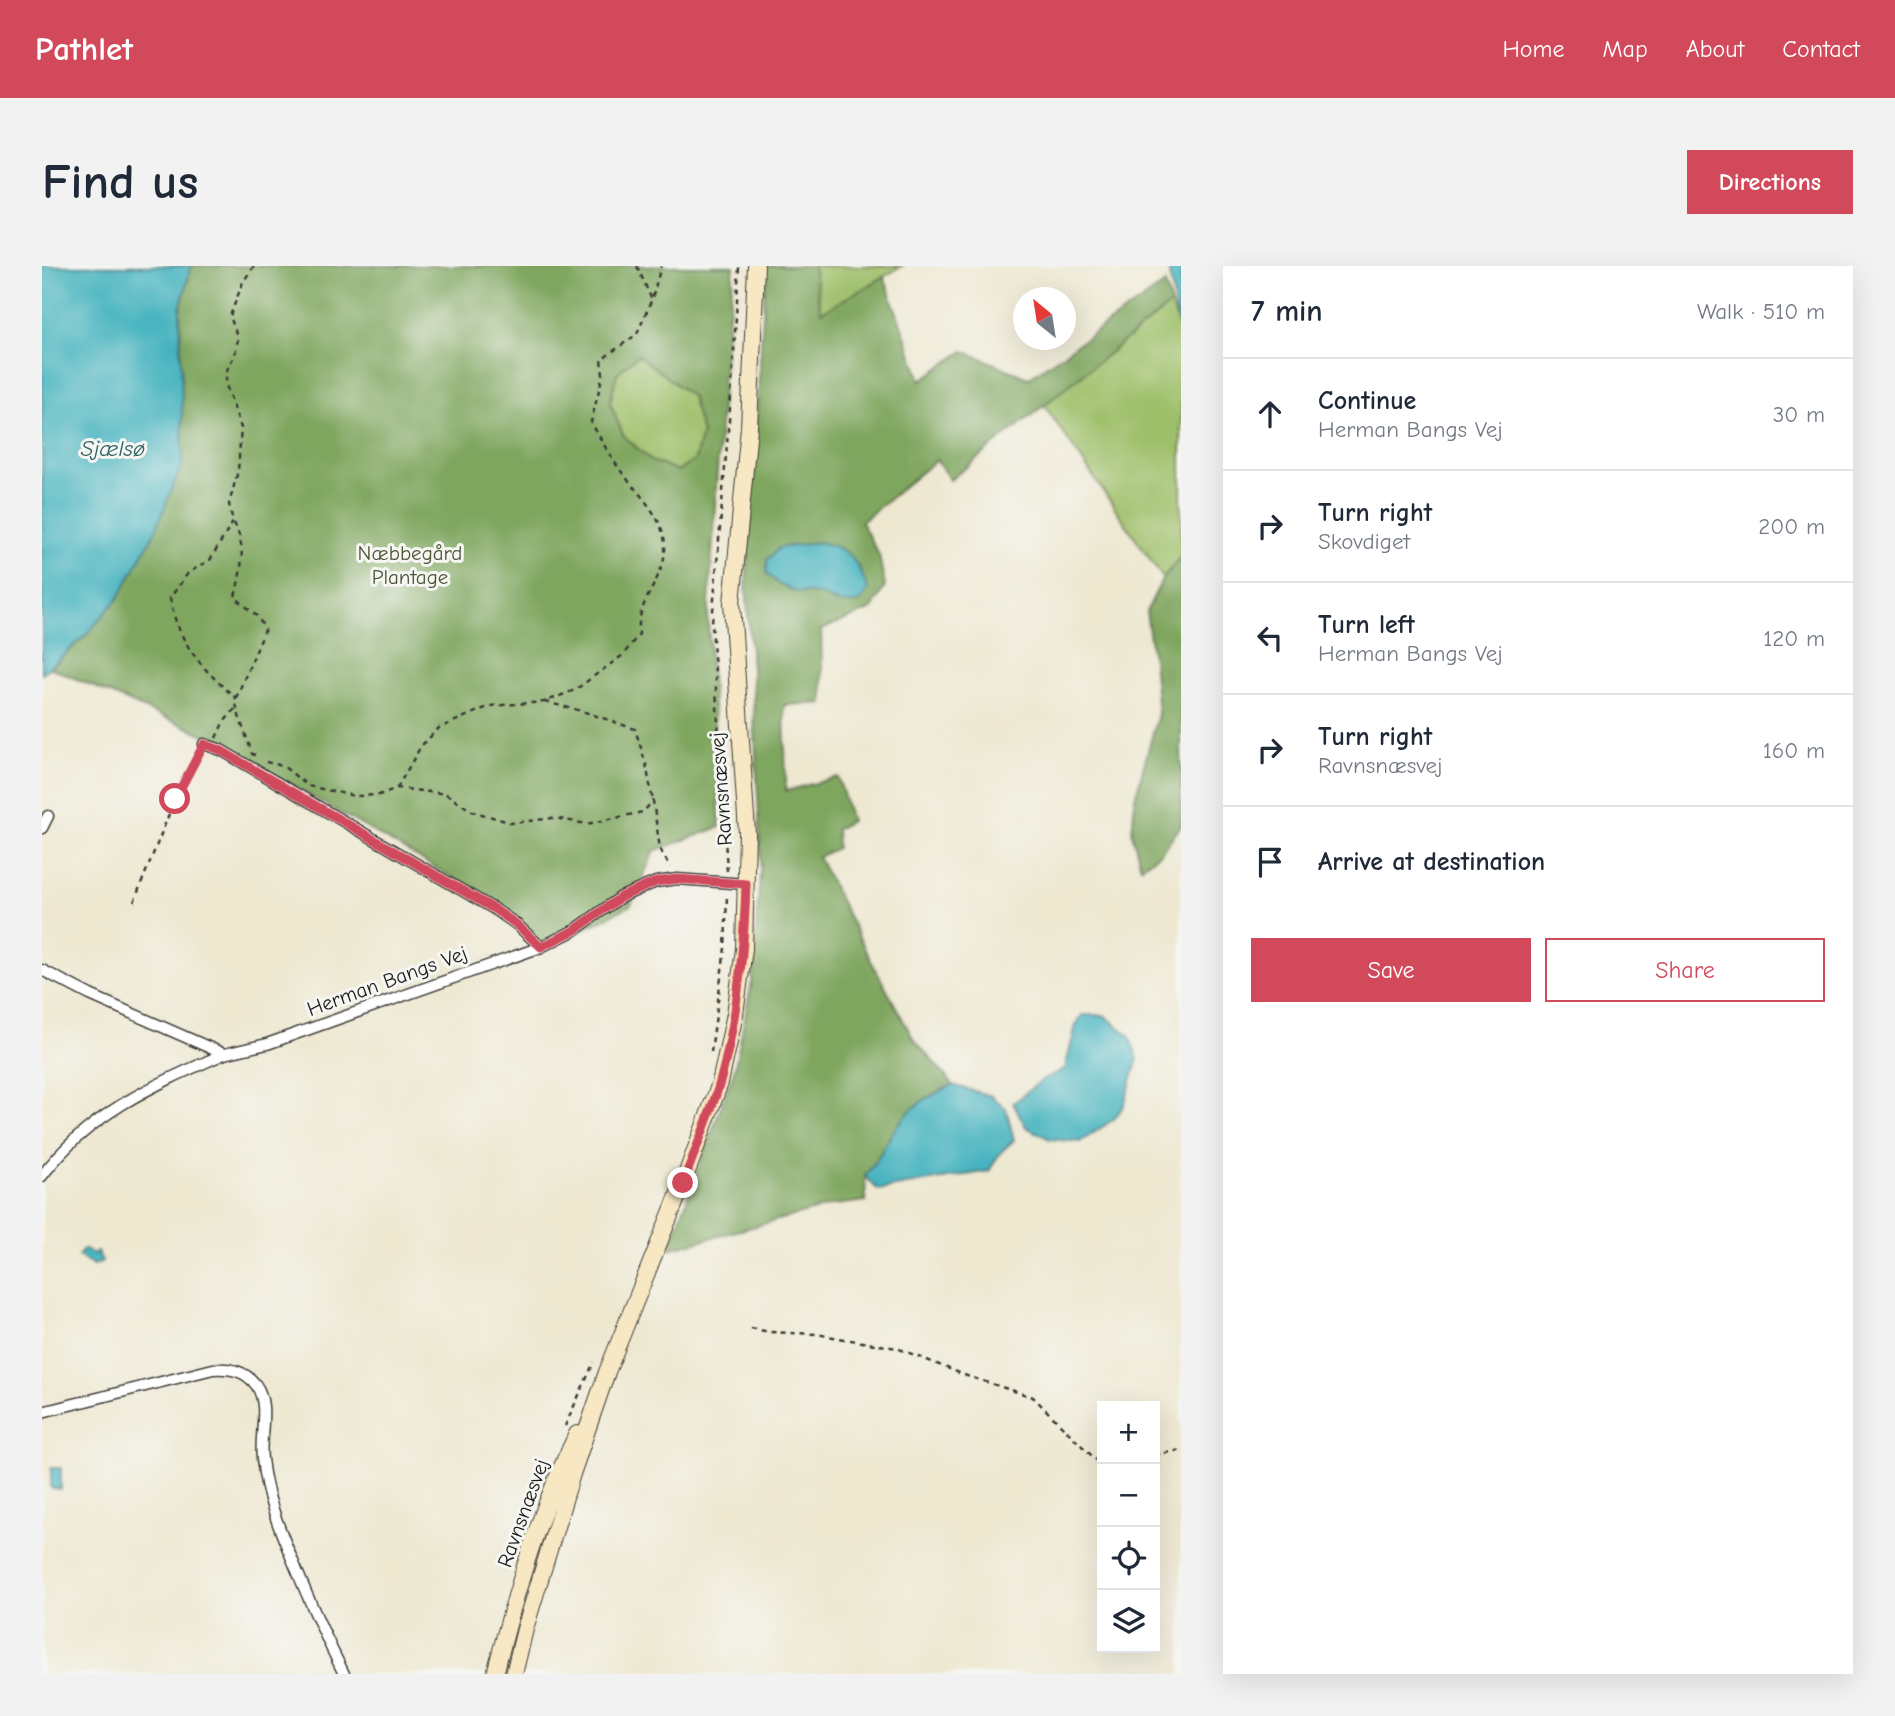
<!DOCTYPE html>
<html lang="en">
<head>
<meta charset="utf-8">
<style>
	body { margin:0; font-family:"Comic Neue",sans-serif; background:#f2f2f3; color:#1f2937 }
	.controls { position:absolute; right:21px; bottom:21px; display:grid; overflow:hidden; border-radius:0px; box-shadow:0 7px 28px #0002 }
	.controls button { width:63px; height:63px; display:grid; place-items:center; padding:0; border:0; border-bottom:2px solid #e0e1e3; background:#fff; color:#1f2937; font:35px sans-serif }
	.compass { position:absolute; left:971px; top:21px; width:63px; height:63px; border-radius:50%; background:#fff; box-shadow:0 7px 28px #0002; rotate:330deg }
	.stop { position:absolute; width:21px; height:21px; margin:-16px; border:5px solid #d1495b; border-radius:50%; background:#fff }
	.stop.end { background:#d1495b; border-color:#fff; box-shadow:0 2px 7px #0008 }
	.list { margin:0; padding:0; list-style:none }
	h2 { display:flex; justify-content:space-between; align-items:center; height:91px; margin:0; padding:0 28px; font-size:30px }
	h2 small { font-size:23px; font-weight:400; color:#747a83 }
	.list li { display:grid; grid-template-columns:46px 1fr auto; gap:21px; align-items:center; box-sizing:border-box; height:112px; padding:0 28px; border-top:2px solid #e0e1e3 }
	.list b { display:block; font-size:26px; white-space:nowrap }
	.list p { margin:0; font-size:23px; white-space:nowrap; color:#747a83 }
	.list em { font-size:23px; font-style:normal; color:#747a83 }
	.actions { display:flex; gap:14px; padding:21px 28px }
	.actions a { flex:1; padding:16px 0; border:2px solid #d1495b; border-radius:0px; text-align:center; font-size:24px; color:#d1495b }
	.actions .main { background:#d1495b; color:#fff }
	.icon { flex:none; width:38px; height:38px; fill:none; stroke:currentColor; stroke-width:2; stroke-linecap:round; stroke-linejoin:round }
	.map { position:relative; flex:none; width:1139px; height:1408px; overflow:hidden; border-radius:0px }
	header { display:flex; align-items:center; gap:42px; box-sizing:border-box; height:98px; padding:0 35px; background:#d1495b; color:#fff }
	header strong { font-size:33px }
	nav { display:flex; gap:38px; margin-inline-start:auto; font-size:24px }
	.intro { display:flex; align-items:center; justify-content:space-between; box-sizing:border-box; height:168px; padding:0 42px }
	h1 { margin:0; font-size:49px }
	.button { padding:18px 32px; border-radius:0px; background:#d1495b; color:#fff; font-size:24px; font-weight:700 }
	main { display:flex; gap:42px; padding:0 42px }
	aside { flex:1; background:#fff; border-radius:0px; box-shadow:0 7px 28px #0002 }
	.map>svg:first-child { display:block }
	.green { fill:#9fc06a; stroke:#5e6e43; stroke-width:2 }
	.forest { fill:#7fa65e; stroke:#4e613d; stroke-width:2; fill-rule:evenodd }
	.water { fill:#44b3bf; stroke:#30686e; stroke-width:2 }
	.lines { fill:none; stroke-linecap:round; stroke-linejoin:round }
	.minor-casing { stroke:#3c3b37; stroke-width:13 }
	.secondary-casing { stroke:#3c3b37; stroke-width:18 }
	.path { stroke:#3c3b37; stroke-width:2.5; stroke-dasharray:5 5; stroke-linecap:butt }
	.minor { stroke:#fff; stroke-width:10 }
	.secondary { stroke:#f7e8c3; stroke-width:16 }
	.route { stroke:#d1495b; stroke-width:9 }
	.labels { text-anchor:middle; stroke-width:6; stroke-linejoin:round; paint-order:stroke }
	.park-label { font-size:21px; fill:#4a5537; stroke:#f6f6f2 }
	.street-label { font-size:21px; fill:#1c1c1c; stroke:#f6f6f2 }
	.water-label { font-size:23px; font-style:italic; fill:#2e6065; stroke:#f6f6f2 }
</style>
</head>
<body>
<header>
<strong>Pathlet</strong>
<nav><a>Home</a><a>Map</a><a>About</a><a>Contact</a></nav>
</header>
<div class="intro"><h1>Find us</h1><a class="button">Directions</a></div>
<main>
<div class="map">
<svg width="1139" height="1408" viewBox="0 0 1139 1408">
	<rect width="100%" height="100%" fill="#f6f6f2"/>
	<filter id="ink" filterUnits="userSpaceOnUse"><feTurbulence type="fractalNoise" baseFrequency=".0143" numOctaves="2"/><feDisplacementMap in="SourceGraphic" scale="14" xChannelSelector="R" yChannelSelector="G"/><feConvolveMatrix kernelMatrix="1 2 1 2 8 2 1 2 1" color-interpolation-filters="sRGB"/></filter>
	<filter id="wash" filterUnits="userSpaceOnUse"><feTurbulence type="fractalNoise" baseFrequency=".00686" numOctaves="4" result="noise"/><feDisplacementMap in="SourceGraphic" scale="28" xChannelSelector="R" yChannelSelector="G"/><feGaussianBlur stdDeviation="1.57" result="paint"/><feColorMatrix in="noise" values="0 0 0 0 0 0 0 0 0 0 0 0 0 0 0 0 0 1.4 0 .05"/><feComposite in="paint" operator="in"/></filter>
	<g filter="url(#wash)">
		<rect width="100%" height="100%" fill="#eee8d1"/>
		<!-- green -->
		<g class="green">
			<polygon points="771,0 860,0 779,47"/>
			<polygon points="1129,38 1139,67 1139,290 1121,312 1002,139"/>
			<polygon points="596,88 649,129 660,167 653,194 636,205 609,195 581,169 568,137 575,107"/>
		</g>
		<!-- forest -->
		<g class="forest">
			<path d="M 150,0 L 692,0 L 681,110 L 666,353 L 678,561 L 612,585 L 589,639 L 502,684 L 461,641 L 165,470 L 9,402 L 42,371 L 141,196 L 138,43 ZM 596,89 L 649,130 L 660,167 L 653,194 L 636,205 L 609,195 L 581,169 L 568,137 L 575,107 Z"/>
			<path d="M 724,0 L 771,0 L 779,46 L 842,11 L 879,114 L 922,85 L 986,112 L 1123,18 L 1129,38 L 908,214 L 894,194 L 819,256 L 837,289 L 843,320 L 830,343 L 779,364 L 781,437 L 742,439 L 744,525 L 796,511 L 809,555 L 794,563 L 795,582 L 776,591 L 828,693 L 871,772 L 911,819 C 884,831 867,841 850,867 C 841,882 835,896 823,910 L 824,935 L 792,939 L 627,983 L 692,805 L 710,716 L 719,594 L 709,386 L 704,320 Z"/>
			<polygon points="1139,290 1139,560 1118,587 1099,601 1090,567 1093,532 1116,448 1111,393 1104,346 1121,312"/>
		</g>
		<!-- water -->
		<g class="water">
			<polygon points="0,0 149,0 138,43 141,195 112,268 76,333 42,371 0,408"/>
			<polygon points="1126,0 1139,0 1139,67 1137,63"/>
			<path d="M 776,276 C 807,281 816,295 826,324 L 817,337 L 796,337 L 777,328 L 755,326 L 738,319 L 725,308 L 725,294 L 737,282 Z"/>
			<polygon points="1040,749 1062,749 1087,769 1096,793 1082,839 1072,853 1038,876 1008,873 984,861 971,837 1000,814 1023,803 1034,759"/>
			<path d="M 911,819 L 949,830 L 964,842 L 972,874 L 958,887 L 947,905 L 836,924 L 823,910 C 835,896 841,882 850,867 C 867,841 884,831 911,819 Z"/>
			<polygon points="42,983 51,988 55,985 60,995 52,999 36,990"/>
			<polygon points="9,1202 19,1202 19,1223 9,1222"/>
		</g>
	</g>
	<g filter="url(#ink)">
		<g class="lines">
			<!-- minor casing -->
			<g class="minor-casing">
				<g id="minor">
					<polyline points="162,478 179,484 452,643 474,658 499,681"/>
					<polyline points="0,562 6,550"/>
					<polyline points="0,704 48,729 182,788 225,778 499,681 533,664 579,631 614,616 635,613 704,618"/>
					<path d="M 0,910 C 47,847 112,819 182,788"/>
					<path d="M 0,1146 L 171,1103 C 187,1102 203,1104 214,1119 C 228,1139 217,1169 220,1193 C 224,1231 238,1265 253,1300 C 268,1337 284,1372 302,1408"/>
				</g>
			</g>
			<!-- secondary casing -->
			<g class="secondary-casing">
				<g id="secondary">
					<path d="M 453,1408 C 474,1325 497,1245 535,1168"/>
					<polyline points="472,1408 483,1363 530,1208 565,1106 641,917 678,817 693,748 702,683 705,567 690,337 707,162 714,0"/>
				</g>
			</g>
			<!-- path -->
			<g class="path">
				<path d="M 212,0 L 201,16 L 188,50 L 196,73 L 193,88 L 184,106 L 184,119 L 199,162 L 196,205 L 187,238 L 191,256 L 168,294 L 146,307 L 128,332 C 135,376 161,404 194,432 C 193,446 206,472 210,488 L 213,489"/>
				<polyline points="595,0 609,32"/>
				<path d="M 192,257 C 205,282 199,305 193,331 L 216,351 L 223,364 L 194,432"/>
				<polyline points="503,436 540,445 593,463 604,498 611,535"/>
				<polyline points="174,472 181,457 193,443"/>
				<polyline points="224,496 241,500 266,520 313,530 337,529 355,522 404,528 430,545 470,557 512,552 545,558 601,546 611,535 618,583 628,601"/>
				<path d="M 355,522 L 379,480 L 397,462 L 448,440 L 502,436 L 533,424 L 581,389 L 597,368 C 594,338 616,321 622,292 C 630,254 592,226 574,198 C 565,185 557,170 549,156 L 561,108 L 559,94 L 595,68 L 610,33 L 619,0"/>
				<polyline points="685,605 670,357 690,118 697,0"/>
				<polyline points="92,636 133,533 157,488"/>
				<polyline points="669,786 683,682 685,629"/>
				<polyline points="709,1062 727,1066 774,1068 855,1082 925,1110 991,1131 1057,1197 1060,1197"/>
				<polyline points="523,1160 552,1096"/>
				<polyline points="1113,1189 1139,1184"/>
			</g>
			<!-- minor -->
			<use href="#minor" class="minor"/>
			<!-- secondary -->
			<use href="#secondary" class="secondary"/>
		</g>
	</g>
	<g class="lines" filter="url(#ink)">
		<!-- route -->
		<path class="route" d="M 133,533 L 162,478 L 178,484 L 452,643 L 474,658 L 499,681 L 533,664 L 579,631 L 614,616 L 635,613 L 704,618 C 702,685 696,751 678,816 C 668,850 653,884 641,917"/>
	</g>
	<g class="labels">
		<!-- park labels -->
		<g class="park-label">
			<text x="368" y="294">Næbbegård<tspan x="368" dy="24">Plantage</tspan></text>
		</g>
		<!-- street labels -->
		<g class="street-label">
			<text transform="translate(679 523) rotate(-94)" y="7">Ravnsnæsvej</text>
			<text transform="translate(345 715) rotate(-20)" y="7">Herman Bangs Vej</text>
			<text transform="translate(481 1247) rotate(-70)" y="7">Ravnsnæsvej</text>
		</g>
		<!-- water labels -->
		<g class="water-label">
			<text x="71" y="190">Sjælsø</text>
		</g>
	</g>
</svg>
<div class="controls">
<button>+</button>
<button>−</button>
<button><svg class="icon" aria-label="locate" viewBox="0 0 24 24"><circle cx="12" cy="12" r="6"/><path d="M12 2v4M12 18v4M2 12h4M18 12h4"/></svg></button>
<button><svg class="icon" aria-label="layers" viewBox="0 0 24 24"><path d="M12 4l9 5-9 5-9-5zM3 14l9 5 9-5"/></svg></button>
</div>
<svg class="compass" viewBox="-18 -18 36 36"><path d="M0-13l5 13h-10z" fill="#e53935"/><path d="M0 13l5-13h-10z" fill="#747a83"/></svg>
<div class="stop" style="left:133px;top:533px"></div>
<div class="stop end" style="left:641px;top:917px"></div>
</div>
<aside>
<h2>7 min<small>Walk · 510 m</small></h2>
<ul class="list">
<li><svg class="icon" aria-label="ahead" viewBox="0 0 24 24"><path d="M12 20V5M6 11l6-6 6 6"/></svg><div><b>Continue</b><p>Herman Bangs Vej</p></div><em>30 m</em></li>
<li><svg class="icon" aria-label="right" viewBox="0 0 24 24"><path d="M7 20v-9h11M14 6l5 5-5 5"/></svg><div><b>Turn right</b><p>Skovdiget</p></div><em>200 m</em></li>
<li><svg class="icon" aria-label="left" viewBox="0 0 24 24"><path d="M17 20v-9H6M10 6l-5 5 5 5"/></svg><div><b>Turn left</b><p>Herman Bangs Vej</p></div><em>120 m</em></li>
<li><svg class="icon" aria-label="right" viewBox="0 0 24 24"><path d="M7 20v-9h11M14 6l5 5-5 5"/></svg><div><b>Turn right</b><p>Ravnsnæsvej</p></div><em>160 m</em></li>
<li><svg class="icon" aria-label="arrive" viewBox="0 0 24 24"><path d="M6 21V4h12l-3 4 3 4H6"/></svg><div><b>Arrive at destination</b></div></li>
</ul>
<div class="actions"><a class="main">Save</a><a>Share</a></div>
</aside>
</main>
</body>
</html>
